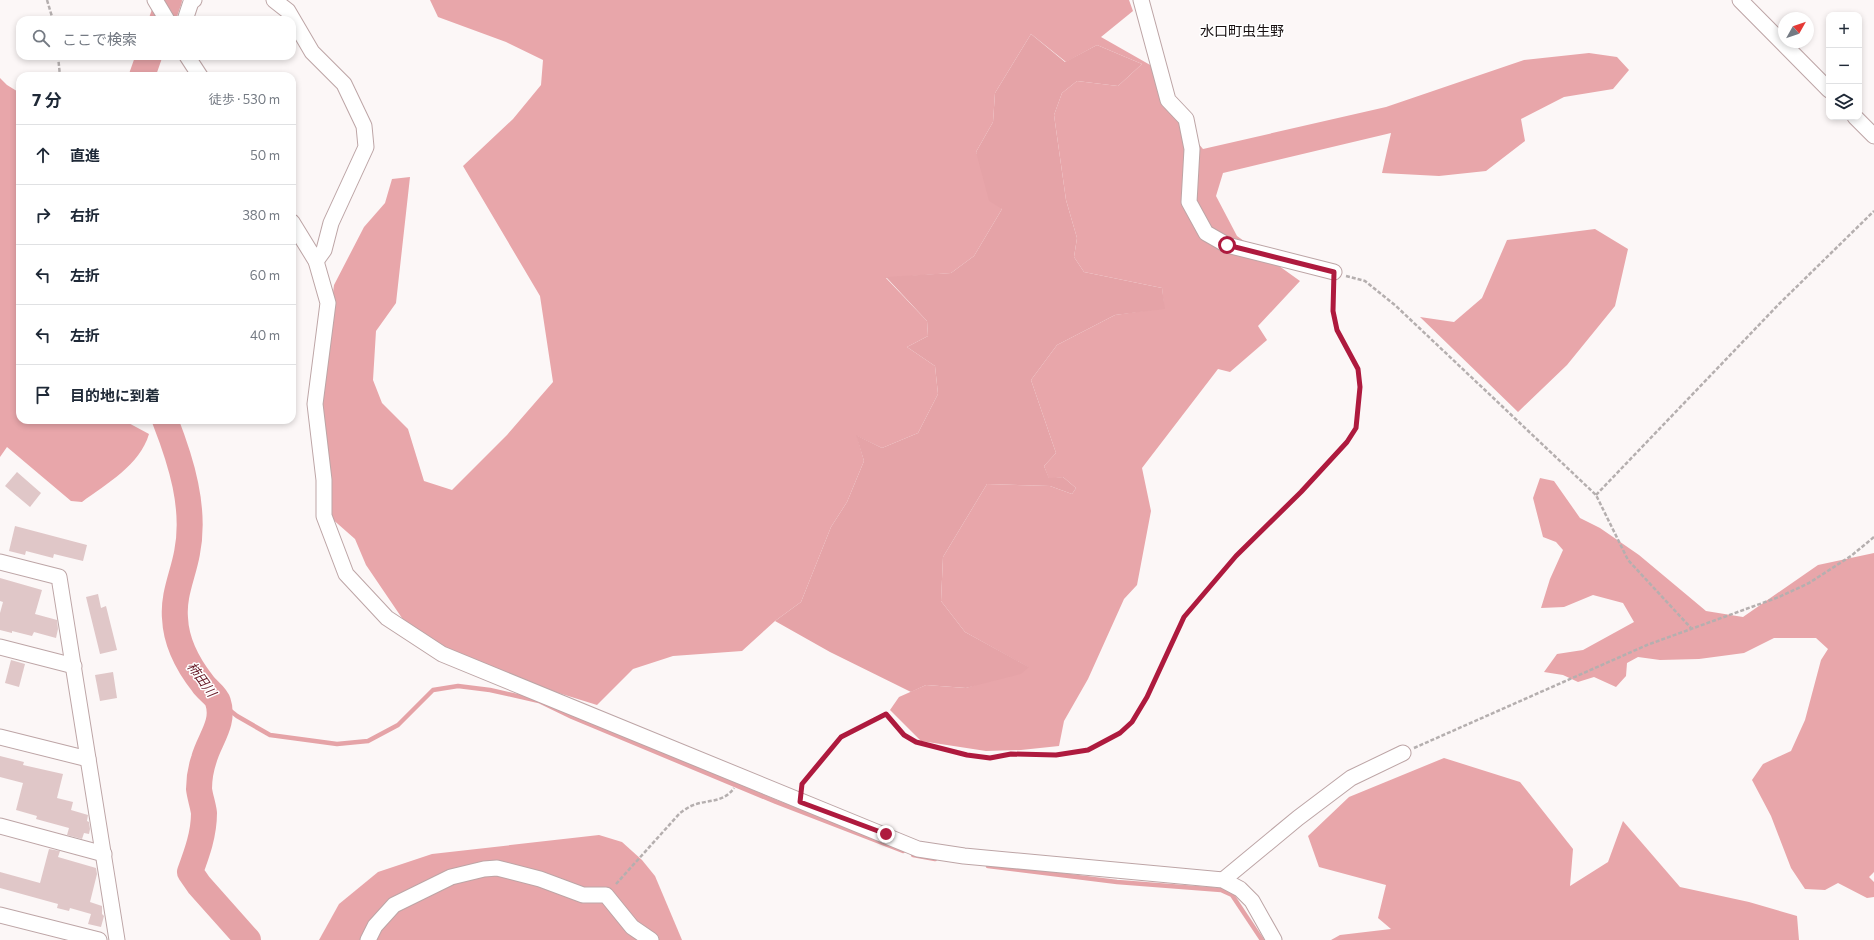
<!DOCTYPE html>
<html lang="ja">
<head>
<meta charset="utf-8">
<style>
	body { margin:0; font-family:Commissioner,"Noto Sans JP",sans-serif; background:#f2f2f3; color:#1f2937 }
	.controls { position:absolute; right:12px; top:12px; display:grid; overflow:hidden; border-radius:8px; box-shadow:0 2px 6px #0003 }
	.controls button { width:36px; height:36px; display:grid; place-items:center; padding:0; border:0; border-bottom:1px solid #e0e1e3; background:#fff; color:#1f2937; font:20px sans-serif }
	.compass { position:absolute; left:1778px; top:12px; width:36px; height:36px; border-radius:50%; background:#fff; box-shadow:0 2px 6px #0003; rotate:50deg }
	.stop { position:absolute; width:12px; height:12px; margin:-9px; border:3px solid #ae1a3e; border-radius:50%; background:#fff }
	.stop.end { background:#ae1a3e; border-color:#fff; box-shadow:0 1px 4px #0008 }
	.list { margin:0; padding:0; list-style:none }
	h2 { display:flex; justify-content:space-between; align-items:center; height:52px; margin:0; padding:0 16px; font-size:17px }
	h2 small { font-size:13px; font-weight:400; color:#747a83 }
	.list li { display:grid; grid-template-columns:26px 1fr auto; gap:12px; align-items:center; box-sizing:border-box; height:60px; padding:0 16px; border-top:1px solid #e0e1e3 }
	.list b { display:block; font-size:15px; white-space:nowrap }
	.list em { font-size:13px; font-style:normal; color:#747a83 }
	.icon { flex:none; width:22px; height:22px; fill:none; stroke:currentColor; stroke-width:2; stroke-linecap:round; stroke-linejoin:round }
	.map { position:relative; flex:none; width:1874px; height:940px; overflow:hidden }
	.search { position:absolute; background:#fff; box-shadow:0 2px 6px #0003; left:16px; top:16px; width:280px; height:44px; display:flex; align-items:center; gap:10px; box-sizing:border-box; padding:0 14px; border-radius:12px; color:#747a83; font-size:15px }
	.panel { position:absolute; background:#fff; box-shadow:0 2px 6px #0003; left:16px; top:72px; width:280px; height:352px; border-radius:12px }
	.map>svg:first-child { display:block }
	.forest { fill:#e8a6aa }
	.water { fill:#e5a3a7 }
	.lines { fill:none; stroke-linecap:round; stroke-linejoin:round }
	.stream { stroke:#e5a3a7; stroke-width:4.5 }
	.river { stroke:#e5a3a7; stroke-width:26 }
	.building { fill:#e0c7c8 }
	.street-casing { stroke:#bda5a6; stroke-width:17 }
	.path { stroke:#b5afaf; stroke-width:2.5; stroke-dasharray:4 2; stroke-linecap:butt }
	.street { stroke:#fff; stroke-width:15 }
	.route { stroke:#ae1a3e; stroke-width:5 }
	.labels { text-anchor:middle; stroke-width:3; stroke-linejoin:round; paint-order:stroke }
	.water-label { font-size:13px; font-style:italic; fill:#681b28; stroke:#fff }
	.quarter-label { font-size:14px; fill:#170f10; stroke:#fff }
</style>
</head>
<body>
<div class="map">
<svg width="1874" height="940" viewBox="0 0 1874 940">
	<rect width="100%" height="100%" fill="#fcf7f7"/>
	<!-- forest -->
	<g class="forest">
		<polygon points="430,0 1129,0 1133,11 1101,37 1152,66 1168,108 1203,149 1386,107 1524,60 1589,53 1617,57 1629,70 1613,89 1564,97 1521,119 1525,141 1486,171 1439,176 1382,173 1391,133 1223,173 1216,196 1237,236 1300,281 1258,326 1267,340 1230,372 1218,369 1142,468 1151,511 1137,585 1124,599 1088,679 1064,721 1059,746 1021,750 986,751 921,741 890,710 899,697 926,685 966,688 1028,667 965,632 941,601 943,557 987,484 1050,486 1072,494 1076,488 1063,477 1049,479 1044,466 1056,453 1031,380 1057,345 1115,315 1164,308 1162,288 1084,272 1074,257 1077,238 1066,200 1054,115 1062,93 1077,81 1118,86 1142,64 1097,45 1066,62 1031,34 995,93 993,122 976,152 1002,209 974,256 951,273 886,278 927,321 928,336 907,347 935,366 938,394 918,433 882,448 857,436 864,461 847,502 831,527 801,602 775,621 742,651 673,656 633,669 597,705 549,690 445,649 406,624 366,565 355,539 330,517 320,392 334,285 364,227 385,203 392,179 410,177 396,303 376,331 373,380 382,403 408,429 424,481 452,490 507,435 553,382 540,296 463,166 513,119 541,85 543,60 506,42 438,17"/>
		<path d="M 0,78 L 7,85 L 20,93 L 20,420 L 123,420 L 149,434 C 140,465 106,484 82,502 L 71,501 L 7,447 L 0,457 Z"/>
		<polygon points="1595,229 1628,249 1615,306 1567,365 1518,412 1420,317 1454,322 1482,298 1507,240"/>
		<polygon points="1540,478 1554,481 1580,518 1600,528 1639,555 1706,611 1743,617 1818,565 1874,553 1874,872 1869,877 1874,882 1874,897 1867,898 1838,883 1825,890 1805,889 1791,868 1771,816 1752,780 1763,764 1791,751 1805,720 1821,660 1828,649 1816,638 1774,638 1744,653 1699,659 1660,660 1638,657 1627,663 1626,676 1616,687 1594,677 1578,682 1563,675 1544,672 1557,654 1583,650 1634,622 1623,603 1593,595 1564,607 1541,608 1550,579 1563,550 1556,542 1543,537 1533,498"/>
		<polygon points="1444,758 1520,782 1573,849 1570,886 1608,862 1623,821 1680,887 1749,902 1797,916 1799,940 1331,940 1340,935 1391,929 1378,918 1386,885 1319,867 1308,836 1349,797"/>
		<polygon points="599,835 622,842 642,860 655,876 682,940 319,940 339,904 378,872 432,854"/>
	</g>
	<!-- water -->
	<polygon class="water" points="1031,34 1065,62 1097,45 1142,64 1118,86 1077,81 1062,93 1054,115 1066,200 1077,238 1074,257 1084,272 1162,288 1165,309 1115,315 1057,345 1031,380 1056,453 1044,466 1049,478 1063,477 1076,488 1072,494 1050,486 987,484 943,557 941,601 965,632 1029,667 1021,674 966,688 926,685 911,692 830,652 775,621 801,602 831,527 847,502 864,461 856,435 882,448 918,433 938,394 935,366 907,347 928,336 927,321 886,277 951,273 974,256 1002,209 989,201 976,152 993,122 995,93"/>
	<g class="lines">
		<!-- stream -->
		<g class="stream">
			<polyline points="218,701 237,716 270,735 337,744 368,741 398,725 433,690 458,686 490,690 539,701 572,717 776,802 903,851"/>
			<polyline points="913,855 935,859"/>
			<polyline points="988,866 1117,882 1221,890 1232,895 1262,940"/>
		</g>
		<!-- river -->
		<g class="river">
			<polyline points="162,20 169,0"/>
			<polyline points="142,76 149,56"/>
			<path d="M 165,420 C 181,461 196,508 187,553 C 183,575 173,595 175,618 C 176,642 188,665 203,684 C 207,690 216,695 218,702 C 225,723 209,740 204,759 C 201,768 199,781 199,789 C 200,797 203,805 204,813 C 204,834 197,853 190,872 L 199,885 L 248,940"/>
		</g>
	</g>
	<!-- building -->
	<g class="building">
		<polygon points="17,472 41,493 30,507 5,486"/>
		<polygon points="15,526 87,545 83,561 54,554 53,558 26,551 25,555 9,551"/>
		<polygon points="0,578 42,590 35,614 57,620 58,629 56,638 34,632 32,636 12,631 12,633 0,630 0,613 3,602 0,601"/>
		<polygon points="98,594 101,608 106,606 117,650 100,654 86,597"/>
		<polygon points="11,660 25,664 19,687 5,683"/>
		<polygon points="113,672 117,698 100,701 95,675"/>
		<polygon points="0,756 24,762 23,765 63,774 57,798 73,802 71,810 88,815 87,821 89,822 90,829 89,834 84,833 82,839 67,835 69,828 36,819 37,816 16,810 23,783 0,777"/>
		<polygon points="49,849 60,851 58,857 96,868 97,874 90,902 102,906 102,914 104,916 101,927 88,924 91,914 70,908 69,911 57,908 58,904 0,888 0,872 40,883"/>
	</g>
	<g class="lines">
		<!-- street casing -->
		<g class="street-casing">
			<g id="street">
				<polyline points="155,0 167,20"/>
				<polyline points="274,0 288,11 312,52 344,84 364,126 366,147 331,223 324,250 316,261"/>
				<polyline points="1141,0 1168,100 1186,119 1192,149 1189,202 1206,233 1227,245 1334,272"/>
				<polyline points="1740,0 1829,90"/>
				<polyline points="185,20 191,2 194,0"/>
				<polyline points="187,56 200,76"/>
				<polyline points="1855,117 1874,136"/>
				<polyline points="292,222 316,261 328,303 315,404 324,480 324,516 346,574 387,618 442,654 918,849 964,856 1223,880 1240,889 1252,901 1274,940"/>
				<polyline points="0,562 59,577 117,940"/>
				<polyline points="0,647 74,666"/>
				<polyline points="0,737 88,759"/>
				<polyline points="0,826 104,854"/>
				<polyline points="1223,880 1298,818 1351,778 1403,753"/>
				<polyline points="0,915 99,940"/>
				<polyline points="368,940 375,926 394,905 451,877 484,869 497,868 540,879 583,895 606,895 632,927 651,940"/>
			</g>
		</g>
		<!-- path -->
		<g class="path">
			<polyline points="47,0 53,20"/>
			<polyline points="58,56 60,76"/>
			<polyline points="1346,276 1365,281 1396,306 1596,495 1628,560 1691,628"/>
			<polyline points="1596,495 1779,304 1874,211"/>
			<polyline points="1414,748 1647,645 1779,597 1809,583 1851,556 1874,537"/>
			<polyline points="802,787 802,784 841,737 886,713 904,735 916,742 967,755 990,758 1011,754 1056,755 1089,750 1120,733 1132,722 1147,697 1184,617 1236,556 1301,492 1347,442 1356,428 1360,387 1358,369 1337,330 1333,311 1334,285"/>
			<path d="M 616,884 L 680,813 C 683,811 687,808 691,806 C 706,799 723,804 734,788"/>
		</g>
		<!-- street -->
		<use href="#street" class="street"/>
	</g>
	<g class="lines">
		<!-- route -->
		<polyline class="route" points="886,834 800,802 802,784 841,737 886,714 904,735 916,742 967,755 990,758 1011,754 1056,755 1088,750 1120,733 1132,722 1147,697 1184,617 1236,556 1301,492 1347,442 1356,428 1360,387 1358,369 1337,330 1333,311 1334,272 1227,245"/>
	</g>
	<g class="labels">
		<!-- water labels -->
		<g class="water-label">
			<text transform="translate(202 679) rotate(54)" y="5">柿田川</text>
		</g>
		<!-- quarter labels -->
		<g class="quarter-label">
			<text x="1242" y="36">水口町虫生野</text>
		</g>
	</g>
</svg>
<div class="controls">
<button>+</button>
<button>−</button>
<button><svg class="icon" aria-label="layers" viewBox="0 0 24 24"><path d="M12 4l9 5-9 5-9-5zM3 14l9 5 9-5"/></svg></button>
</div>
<svg class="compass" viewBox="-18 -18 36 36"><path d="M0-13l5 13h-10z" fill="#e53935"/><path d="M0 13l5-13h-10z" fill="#747a83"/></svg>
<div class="stop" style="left:1227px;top:245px"></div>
<div class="stop end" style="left:886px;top:834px"></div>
<div class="search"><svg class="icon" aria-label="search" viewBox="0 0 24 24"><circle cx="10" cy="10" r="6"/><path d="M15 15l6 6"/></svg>ここで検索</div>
<section class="panel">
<h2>7 分<small>徒歩 · 530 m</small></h2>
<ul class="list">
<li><svg class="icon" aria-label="ahead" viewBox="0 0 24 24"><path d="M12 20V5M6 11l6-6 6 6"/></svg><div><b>直進</b></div><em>50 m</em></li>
<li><svg class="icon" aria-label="right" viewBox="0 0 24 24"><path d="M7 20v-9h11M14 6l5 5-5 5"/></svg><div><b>右折</b></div><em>380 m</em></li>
<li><svg class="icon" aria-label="left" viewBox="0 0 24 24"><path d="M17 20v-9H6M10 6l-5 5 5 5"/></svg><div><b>左折</b></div><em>60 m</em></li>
<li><svg class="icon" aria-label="left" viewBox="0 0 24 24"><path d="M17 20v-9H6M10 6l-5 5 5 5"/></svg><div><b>左折</b></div><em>40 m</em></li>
<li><svg class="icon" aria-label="arrive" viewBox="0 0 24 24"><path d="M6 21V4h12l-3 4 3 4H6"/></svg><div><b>目的地に到着</b></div></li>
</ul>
</section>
</div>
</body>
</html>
